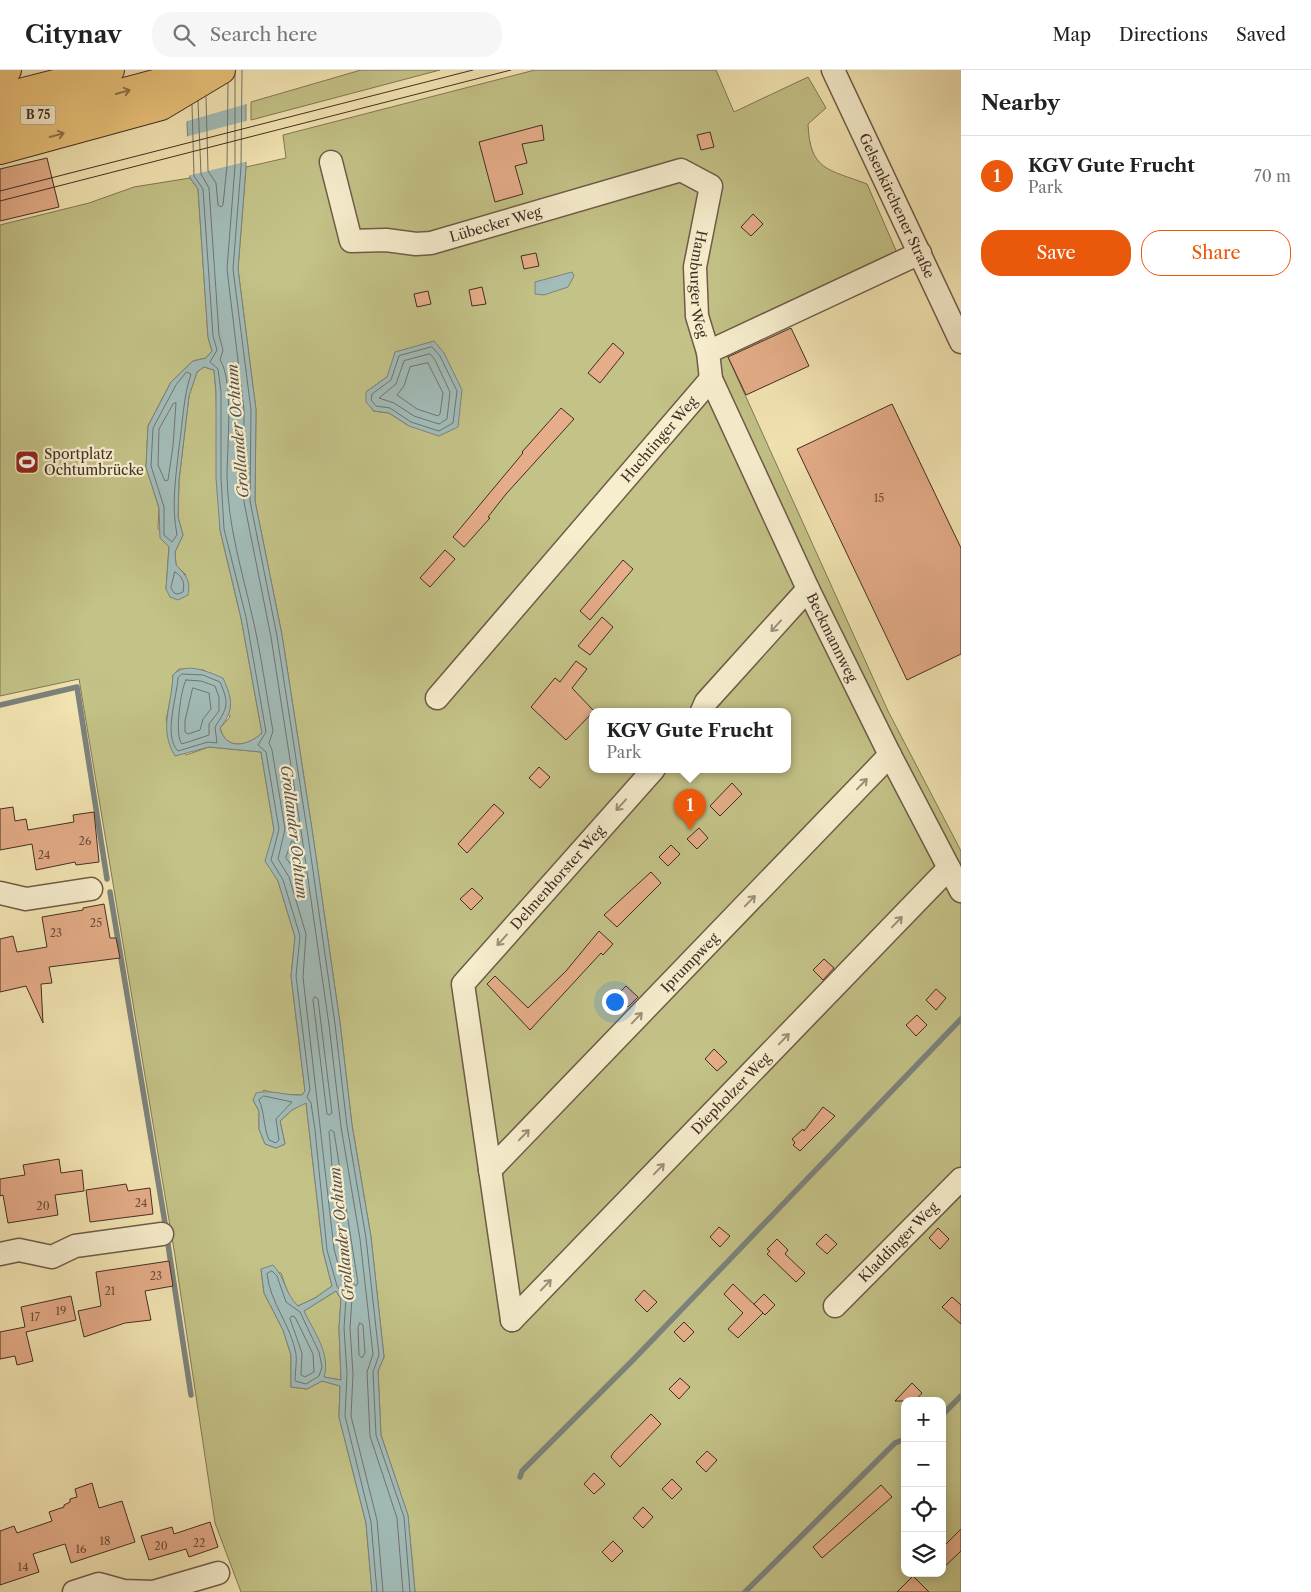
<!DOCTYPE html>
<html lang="en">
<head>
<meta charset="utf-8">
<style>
	body { margin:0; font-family:"Libre Caslon Text",serif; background:#f6f6f6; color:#222 }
	.controls { position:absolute; right:15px; bottom:15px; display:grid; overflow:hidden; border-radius:10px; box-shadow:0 2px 12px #0003 }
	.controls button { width:45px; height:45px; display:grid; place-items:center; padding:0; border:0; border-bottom:1px solid #e0e0e0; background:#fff; color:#222; font:25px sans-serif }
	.you { position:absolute; left:614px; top:931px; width:18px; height:18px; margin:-12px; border:4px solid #fff; border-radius:50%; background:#1a73e8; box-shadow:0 0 0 8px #1a73e833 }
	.badge { display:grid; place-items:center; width:32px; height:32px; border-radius:50%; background:#ea580c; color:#fff; font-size:16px; font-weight:700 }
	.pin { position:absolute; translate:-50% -41px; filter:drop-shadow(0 1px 2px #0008) }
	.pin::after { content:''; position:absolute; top:26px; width:18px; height:15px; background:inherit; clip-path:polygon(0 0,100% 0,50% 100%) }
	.popup { position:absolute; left:589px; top:638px; width:202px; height:65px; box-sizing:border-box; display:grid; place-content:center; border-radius:10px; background:#fff; filter:drop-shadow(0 1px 4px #0005); font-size:16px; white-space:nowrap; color:#767676 }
	.popup b { font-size:19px; color:#222 }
	.popup::after { content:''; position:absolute; left:50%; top:100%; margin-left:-10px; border:10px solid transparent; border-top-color:#fff }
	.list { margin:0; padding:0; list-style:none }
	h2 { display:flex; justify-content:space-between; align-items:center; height:65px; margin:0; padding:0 20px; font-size:21px }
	h2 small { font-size:16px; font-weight:400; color:#767676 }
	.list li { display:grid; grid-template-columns:32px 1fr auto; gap:15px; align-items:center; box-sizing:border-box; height:80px; padding:0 20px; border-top:1px solid #e0e0e0 }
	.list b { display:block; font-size:19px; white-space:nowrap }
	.list p { margin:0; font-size:16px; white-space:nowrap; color:#767676 }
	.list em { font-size:16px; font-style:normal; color:#767676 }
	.actions { display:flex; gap:10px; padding:15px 20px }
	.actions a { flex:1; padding:11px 0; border:1px solid #ea580c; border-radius:20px; text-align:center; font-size:18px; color:#ea580c }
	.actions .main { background:#ea580c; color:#fff }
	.icon { flex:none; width:28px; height:28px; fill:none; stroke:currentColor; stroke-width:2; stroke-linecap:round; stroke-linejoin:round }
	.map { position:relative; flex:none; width:961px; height:1522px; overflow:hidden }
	header { display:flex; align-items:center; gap:30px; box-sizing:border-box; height:70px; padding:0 25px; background:#fff; border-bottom:1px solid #e0e0e0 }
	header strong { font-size:24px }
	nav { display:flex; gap:28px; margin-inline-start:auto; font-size:18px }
	.search { width:350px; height:45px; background:#f6f6f6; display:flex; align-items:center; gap:12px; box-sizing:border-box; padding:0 18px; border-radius:20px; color:#767676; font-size:19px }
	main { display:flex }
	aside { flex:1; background:#fff }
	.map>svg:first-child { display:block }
	.green { fill:#c3c287; stroke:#837856; fill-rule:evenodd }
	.water { fill:#a2bcb9; stroke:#7c837d; fill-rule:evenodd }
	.pier { fill:#f3e5b3 }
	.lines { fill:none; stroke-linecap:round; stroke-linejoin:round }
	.shore { stroke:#72746e; stroke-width:1 }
	.stream { stroke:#7c837d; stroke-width:5.5 }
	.building { fill:#e5ad89; stroke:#432d24 }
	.minor-casing { stroke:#6f5b48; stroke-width:25 }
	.highway-casing { stroke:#432d24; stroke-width:30 }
	.minor { stroke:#f7eece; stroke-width:22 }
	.highway { stroke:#eac27a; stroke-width:28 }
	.tram { stroke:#432d24; stroke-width:1 }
	.oneway { stroke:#8e704b }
	.oneway2 { stroke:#9d8e79 }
	.labels { text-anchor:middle; stroke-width:4.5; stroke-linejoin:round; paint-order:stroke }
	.number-label { font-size:11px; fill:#6c4d3d }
	.shield { fill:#f7eece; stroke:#796757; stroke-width:1 }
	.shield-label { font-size:12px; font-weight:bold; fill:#432d24 }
	.street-label { font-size:14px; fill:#432d24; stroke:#f7eece }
	.poi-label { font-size:14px; fill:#432d24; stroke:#f7eece; text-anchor:start }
	.water-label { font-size:15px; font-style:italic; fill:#5b5149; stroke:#f7eece }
</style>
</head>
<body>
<header>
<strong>Citynav</strong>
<div class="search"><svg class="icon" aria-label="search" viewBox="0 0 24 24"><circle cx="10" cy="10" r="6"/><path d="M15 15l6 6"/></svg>Search here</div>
<nav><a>Map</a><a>Directions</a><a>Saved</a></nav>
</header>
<main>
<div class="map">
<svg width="961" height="1522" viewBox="0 0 961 1522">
	<rect width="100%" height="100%" fill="#f3e5b3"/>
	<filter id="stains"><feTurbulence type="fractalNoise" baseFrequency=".004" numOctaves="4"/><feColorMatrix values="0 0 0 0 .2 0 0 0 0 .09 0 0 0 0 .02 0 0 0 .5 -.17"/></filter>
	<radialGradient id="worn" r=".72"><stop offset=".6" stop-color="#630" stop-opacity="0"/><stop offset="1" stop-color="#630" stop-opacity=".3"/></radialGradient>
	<!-- green -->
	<g class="green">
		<polygon points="361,0 440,0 251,50 251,32"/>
		<path d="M 535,0 L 716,0 L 734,42 L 808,7 L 826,38 L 808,54 C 810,101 828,99 867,114 L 898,185 L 727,285 L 888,641 L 961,781 L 961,1522 L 415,1522 L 408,1446 L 381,1365 L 378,1301 L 384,1287 L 371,1167 L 352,1055 L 340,953 L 313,766 L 282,565 L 255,431 L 256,340 L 238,199 L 246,97 L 286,88 L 283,65 ZM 387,307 L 409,356 L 389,343 L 373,341 L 366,322 ZM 592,641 L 788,641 L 788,699 L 592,699 ZM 905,1331 L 942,1331 L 942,1503 L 905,1503 Z"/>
		<path d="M 190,108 L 198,119 L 208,267 L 212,281 L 206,288 L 193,291 L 171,312 L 148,356 L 146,397 L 159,438 L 158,458 L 169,476 L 166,519 L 186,505 L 176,495 L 175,482 L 183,465 L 178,447 L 179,410 L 189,326 L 197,302 L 204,297 L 214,300 L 216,322 L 220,460 L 241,548 L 262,663 C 248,676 226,681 220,658 L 230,647 L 204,600 L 179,599 L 173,605 L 172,623 L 166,650 L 186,685 L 209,677 L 261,682 L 274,760 L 266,791 L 278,811 L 295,867 L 291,906 L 305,1021 L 302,1025 L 275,1024 L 264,1020 L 253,1030 L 259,1041 L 259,1059 L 265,1074 L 276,1078 L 285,1074 L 280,1051 L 292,1040 L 306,1032 L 323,1181 L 332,1216 L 315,1228 L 298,1236 L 290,1229 L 281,1203 L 261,1200 L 264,1223 L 283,1260 L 291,1285 L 291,1317 L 307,1319 L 322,1311 L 340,1316 L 339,1347 L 366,1453 L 372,1522 L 241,1522 L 215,1453 L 175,1186 L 79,609 L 0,626 L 0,155 L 89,133 L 134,117 Z"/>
		<polygon points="336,1221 341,1229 339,1258 341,1310 324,1307 304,1241"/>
	</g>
	<!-- water -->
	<g class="water">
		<path d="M 188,0 L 246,0 L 246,97 L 238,199 L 256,340 L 255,431 L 282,565 L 313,766 L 340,953 L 352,1055 L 371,1167 L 384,1287 L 378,1301 L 381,1365 L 408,1445 L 415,1522 L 372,1522 L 366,1453 L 339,1347 L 340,1316 L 322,1311 L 307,1319 L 291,1317 L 291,1285 L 283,1260 L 264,1223 L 261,1199 L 273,1195 C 285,1207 285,1224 298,1236 L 315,1228 L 332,1216 L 323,1181 L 306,1033 L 292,1040 L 280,1051 L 285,1074 L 276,1078 L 265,1074 L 259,1059 L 259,1041 L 253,1030 L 256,1023 C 270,1019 286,1026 302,1025 L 305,1021 L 291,906 L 295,867 L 278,811 L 265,791 L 274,760 L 261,682 L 209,677 L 175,686 C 158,658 172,636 173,605 C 186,591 208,602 223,608 C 232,628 235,640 220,658 C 226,681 248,676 262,663 L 241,548 L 220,460 L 216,408 L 216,322 L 214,300 L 204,297 L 197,302 L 189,326 L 179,410 L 178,447 L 183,465 L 175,482 L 176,495 C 186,505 191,511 188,525 L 178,530 L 170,527 L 166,519 L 169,477 L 160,468 L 159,438 L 146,397 L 148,356 L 171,312 L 193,291 L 206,288 L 212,281 L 208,267 L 198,119 L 190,108 L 187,55 ZM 336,1221 L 341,1229 L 339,1258 L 341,1310 L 324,1307 C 331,1284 314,1262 304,1241 Z"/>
		<polygon points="572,202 574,206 568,217 544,225 535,224 535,212"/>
		<polygon points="434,271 444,283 462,320 458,357 439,366 409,356 389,343 374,341 366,332 366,322 387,307 395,282"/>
	</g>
	<!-- pier -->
	<g class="pier">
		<polygon points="185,0 249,0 250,33 184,52"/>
		<polygon points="250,50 249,91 187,106 185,67"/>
	</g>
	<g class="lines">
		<!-- shore -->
		<g class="shore">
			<polyline points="242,0 241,97 233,199 251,340 250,431 277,566 308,766 335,954 347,1056 366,1168 379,1285 373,1302 376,1365 404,1447 410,1522"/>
			<polyline points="235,3 235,96 227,199 244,340 244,432 271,567 302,767 329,955 341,1057 360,1169 373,1284 367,1302 370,1366 397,1448 403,1522"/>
			<polyline points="206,27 208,101 216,113 218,135 221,137 223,135 227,96 228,13"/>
			<path d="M 198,31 L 201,104 L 209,118 L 219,265 L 223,280 L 220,290 C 234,310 227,379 227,406 C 228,456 241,497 252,545 C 261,583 266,622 273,661 L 269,673 L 272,680 L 285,759 L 278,789 L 289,807 L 306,864 L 303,907 L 334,1179 L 343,1212 L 352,1228 L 350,1258 L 353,1304 L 351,1346 L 377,1450 L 383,1522"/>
			<polyline points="192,35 194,106 203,119 213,266 217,280 210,292 218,299 221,322 221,408 224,459 246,547 266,662 258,675 266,682 279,759 271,790 283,810 300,866 296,906 310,1020 307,1027 311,1033 315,1060 327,1180 337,1216 346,1229 344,1258 347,1304 345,1346 371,1452 377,1522"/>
			<polygon points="432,277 440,286 457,321 453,353 439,361 411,352 390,338 376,336 371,330 372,324 391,310 399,286"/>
			<polygon points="430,284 435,290 450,322 447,349 439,354 414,346 394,333 379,328 396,314 404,291"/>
			<polygon points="428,293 443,323 440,344 438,346 417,339 397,325 404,316 410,297"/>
			<path d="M 187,302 L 191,304 C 183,328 183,352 179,377 C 176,407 171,434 177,465 L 172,472 L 164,465 L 164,437 L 151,396 L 153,358 L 176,315 Z"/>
			<polygon points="176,333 173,376 168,410 165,411 158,395 159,359 173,334"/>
			<path d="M 175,502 C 183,506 185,514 183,522 L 178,524 L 174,523 L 171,518 Z"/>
			<path d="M 182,604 L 203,605 L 220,612 C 230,635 227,638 215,657 L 217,673 L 208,672 L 178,681 C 163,666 177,627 178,608 Z"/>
			<path d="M 186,610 L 201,611 L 215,616 L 219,627 L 219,641 L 209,654 L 209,665 L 182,674 C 174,666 181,618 186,610 Z"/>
			<polygon points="193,618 209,623 211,639 203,649 200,660 188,664 185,662 185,651"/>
			<polygon points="292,771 295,773 299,800 297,803 286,788"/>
			<polygon points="315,927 318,929 332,1043 329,1045 327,1044 313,930"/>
			<path d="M 264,1026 L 292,1032 L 276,1049 L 279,1070 L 276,1073 L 269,1070 C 263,1056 265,1043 259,1030 Z"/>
			<path d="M 331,1060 L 334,1062 L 358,1213 L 356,1216 C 338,1203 332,1089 329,1062 Z"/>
			<path d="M 272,1201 L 277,1206 L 286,1232 L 300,1242 L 319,1282 L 322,1297 L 319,1306 L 306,1314 L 295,1311 C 295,1302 297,1292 296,1284 C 291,1255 270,1233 267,1204 Z"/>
			<polygon points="292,1246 295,1247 313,1284 314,1302 305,1307 301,1305 302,1283 290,1249"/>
			<polygon points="360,1253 363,1255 365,1283 362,1288 359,1285 358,1258"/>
		</g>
		<!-- stream -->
		<g class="stream">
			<polyline points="0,635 77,617 107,809"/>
			<polyline points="110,822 166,1159"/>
			<polyline points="167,1168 191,1325"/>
			<polyline points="942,1345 961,1326"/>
			<polyline points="520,1407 522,1401 633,1290 961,949"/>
			<polyline points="745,1522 895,1373 905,1369"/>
		</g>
	</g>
	<!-- building -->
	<g class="building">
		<polygon points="542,55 544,70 522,74 527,93 515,96 523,124 495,132 479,72"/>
		<polygon points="710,62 714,77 701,80 697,65"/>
		<polygon points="47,88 59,137 0,151 0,99"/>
		<polygon points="753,144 763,154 751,166 741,157"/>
		<polygon points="536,183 539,196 524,199 521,186"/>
		<polygon points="482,217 486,234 472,236 469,220"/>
		<polygon points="428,221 431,234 417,237 414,224"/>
		<polygon points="791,258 809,296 746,325 728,287"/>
		<polygon points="613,273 624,283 600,313 588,303"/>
		<polygon points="892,334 961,478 961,584 907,610 797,379"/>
		<polygon points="561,338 574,349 506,424 488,447 490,448 464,477 453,467 523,383 522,382"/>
		<polygon points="445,480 455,489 430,517 420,508"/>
		<polygon points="623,490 633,499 590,550 580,541"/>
		<polygon points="602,547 613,557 590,585 578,576"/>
		<polygon points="576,591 587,599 572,618 594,641 566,670 531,637 555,608 560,612"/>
		<polygon points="539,697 550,707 540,718 529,708"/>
		<polygon points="732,713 742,724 720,746 710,736"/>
		<polygon points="494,734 504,743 467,783 458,774"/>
		<polygon points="13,737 15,751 26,749 28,760 74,752 73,745 94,742 99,792 76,795 75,792 36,800 32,774 0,780 0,739"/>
		<polygon points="699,758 708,768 697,779 687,769"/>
		<polygon points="671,775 680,784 668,796 659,787"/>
		<polygon points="651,802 661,813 617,857 604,845"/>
		<polygon points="472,818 483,828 471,840 460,829"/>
		<polygon points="104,834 110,868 116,868 120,888 49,897 52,913 41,914 43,953 26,916 0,922 0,869 13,866 17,882 47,877 42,847 83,840 83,838"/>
		<polygon points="599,861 613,874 603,885 601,883 530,960 487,914 495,906 528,938 566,901"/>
		<polygon points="824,889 834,898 823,910 813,900"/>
		<polygon points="626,916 638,927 628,937 616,926"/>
		<polygon points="936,919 946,928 936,940 926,930"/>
		<polygon points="917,945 927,955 916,966 906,955"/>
		<polygon points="714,979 727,992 717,1001 705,989"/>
		<polygon points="823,1037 835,1046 800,1081 793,1075 795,1073 792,1069 803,1059 804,1061"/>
		<polygon points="59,1089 61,1103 82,1100 84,1121 55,1125 58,1145 8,1153 3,1125 0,1126 0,1109 25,1105 23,1095"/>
		<polygon points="126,1114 128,1121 150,1118 153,1144 90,1152 86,1120"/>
		<polygon points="719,1157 730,1166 720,1177 710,1167"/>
		<polygon points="938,1158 949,1169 940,1179 929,1168"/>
		<polygon points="826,1164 837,1174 827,1184 816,1174"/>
		<polygon points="777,1169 788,1180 785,1184 805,1203 796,1212 767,1184 770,1181 767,1179"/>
		<polygon points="169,1191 173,1216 145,1221 151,1250 125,1253 84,1267 78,1241 101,1236 96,1202"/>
		<polygon points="733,1214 763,1243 738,1268 728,1259 743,1243 724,1224"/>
		<polygon points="644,1220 657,1232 647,1242 635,1230"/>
		<polygon points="764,1224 775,1235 765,1245 754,1234"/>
		<polygon points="71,1226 76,1250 26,1262 33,1291 17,1295 15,1286 0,1289 0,1262 25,1257 21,1237"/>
		<polygon points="952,1227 961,1235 961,1254 942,1237"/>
		<polygon points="684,1252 694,1262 684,1272 674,1262"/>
		<polygon points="680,1308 690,1317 679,1329 669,1319"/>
		<polygon points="912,1313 922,1323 915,1331 895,1331"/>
		<polygon points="651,1344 661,1354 620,1397 611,1387 613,1383"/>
		<polygon points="707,1381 717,1390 706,1402 696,1392"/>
		<polygon points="594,1403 605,1414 594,1424 584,1414"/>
		<polygon points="672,1409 682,1419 672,1429 662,1419"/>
		<polygon points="92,1413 99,1438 122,1431 135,1472 71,1493 65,1474 33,1484 39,1502 0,1515 0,1461 14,1456 17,1463 52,1451 49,1442 64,1437 64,1435 70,1432 70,1429 77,1427 75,1419"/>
		<polygon points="881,1415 892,1427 822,1488 813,1477"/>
		<polygon points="643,1437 653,1447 643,1458 633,1448"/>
		<polygon points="210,1452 218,1477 189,1487 186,1479 149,1490 141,1466 172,1457 174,1464"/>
		<polygon points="961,1459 961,1481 942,1499 942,1478"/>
		<polygon points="613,1471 623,1481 612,1492 602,1482"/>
		<polygon points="913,1506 929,1522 897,1522"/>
	</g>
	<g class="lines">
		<!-- minor casing -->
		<g class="minor-casing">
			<g id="minor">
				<path id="s1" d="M 833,0 L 961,272"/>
				<path id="s2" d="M 331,92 L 351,171 L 386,170 L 416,174 L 431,173 L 681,100 L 711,116 L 695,197 L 697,246 L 708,282 L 711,309 L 808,519 L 890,685 L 961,821"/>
				<polyline points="708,282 920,183"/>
				<path id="s3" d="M 437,628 L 711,309"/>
				<polyline points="702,641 706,632 808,519"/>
				<polyline points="0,823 26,829 91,819"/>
				<path id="s4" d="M 490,1100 L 890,685"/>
				<polyline points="0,1184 19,1180 52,1187 75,1176 162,1164"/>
				<path id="s5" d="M 835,1236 L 961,1109"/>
				<path id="s6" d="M 512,1250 L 949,798"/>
				<path id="s7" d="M 512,1250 L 463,914 L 654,699"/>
				<polyline points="74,1522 99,1514 124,1521 153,1522 218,1503"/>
			</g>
		</g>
		<!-- highway casing -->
		<g class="highway-casing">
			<g id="highway">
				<polyline points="0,2 7,0"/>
				<polyline points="0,28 110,0"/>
				<polyline points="0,55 200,2"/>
				<polyline points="0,80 161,36 221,0"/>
			</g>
		</g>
		<!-- minor -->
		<use href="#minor" class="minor"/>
		<!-- highway -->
		<use href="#highway" class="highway"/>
		<!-- tram -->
		<g class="tram">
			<polyline points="0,121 473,0"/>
			<polyline points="0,131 511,0"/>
		</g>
	</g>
	<!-- one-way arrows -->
	<defs><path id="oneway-shaft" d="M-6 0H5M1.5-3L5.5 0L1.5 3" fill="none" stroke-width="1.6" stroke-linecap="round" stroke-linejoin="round" transform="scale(1.25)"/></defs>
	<g class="oneway">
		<use href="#oneway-shaft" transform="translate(123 22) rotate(-15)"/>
		<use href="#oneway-shaft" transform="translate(57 65) rotate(-15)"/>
	</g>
	<g class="oneway2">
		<use href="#oneway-shaft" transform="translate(776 556) rotate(132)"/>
		<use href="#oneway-shaft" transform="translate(862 714) rotate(-46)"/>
		<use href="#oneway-shaft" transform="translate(621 735) rotate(132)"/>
		<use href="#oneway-shaft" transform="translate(750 831) rotate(-46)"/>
		<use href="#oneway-shaft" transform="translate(897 852) rotate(-46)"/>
		<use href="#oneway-shaft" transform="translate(502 870) rotate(132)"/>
		<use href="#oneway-shaft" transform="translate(637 948) rotate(-46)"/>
		<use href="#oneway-shaft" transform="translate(784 969) rotate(-46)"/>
		<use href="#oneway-shaft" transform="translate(524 1065) rotate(-46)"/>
		<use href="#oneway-shaft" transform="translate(659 1099) rotate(-46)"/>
		<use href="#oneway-shaft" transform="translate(546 1215) rotate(-46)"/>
	</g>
	<!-- icons -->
	<defs>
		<g id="stadium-square" transform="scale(1.25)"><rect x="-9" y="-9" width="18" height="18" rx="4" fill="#8f2418" stroke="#f7eece"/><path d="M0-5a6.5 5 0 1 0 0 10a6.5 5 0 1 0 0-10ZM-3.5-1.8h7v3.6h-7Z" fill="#fff"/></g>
	</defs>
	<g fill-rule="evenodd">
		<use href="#stadium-square" x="27" y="392"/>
	</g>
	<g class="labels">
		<!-- number labels -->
		<g class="number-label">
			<text x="879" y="432">15</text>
			<text x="85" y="775">26</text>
			<text x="44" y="789">24</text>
			<text x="96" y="857">25</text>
			<text x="56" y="867">23</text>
			<text x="141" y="1137">24</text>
			<text x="43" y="1140">20</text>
			<text x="156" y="1210">23</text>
			<text x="110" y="1225">21</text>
			<text x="61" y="1245">19</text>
			<text x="35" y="1251">17</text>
			<text x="105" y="1475">18</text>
			<text x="199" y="1477">22</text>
			<text x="161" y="1480">20</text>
			<text x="81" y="1483">16</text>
			<text x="23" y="1501">14</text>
		</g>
		<!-- shield labels -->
		<rect class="shield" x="20.5" y="35.5" width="35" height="19" rx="4"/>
		<g class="shield-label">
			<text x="38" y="49">B 75</text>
		</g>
		<!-- street labels -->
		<g class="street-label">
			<text dy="5" stroke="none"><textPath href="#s1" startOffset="150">Gelsenkirchener Straße</textPath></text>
			<text dy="5" stroke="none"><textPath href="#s2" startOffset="229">Lübecker Weg</textPath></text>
			<text dy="5" stroke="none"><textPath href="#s2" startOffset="556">Hamburger Weg</textPath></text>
			<text dy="5" stroke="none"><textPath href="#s3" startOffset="341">Huchtinger Weg</textPath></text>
			<text dy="5" stroke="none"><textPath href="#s2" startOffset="938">Beckmannweg</textPath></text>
			<text dy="5" stroke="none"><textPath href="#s7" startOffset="482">Delmenhorster Weg</textPath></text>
			<text dy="5" stroke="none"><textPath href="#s4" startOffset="288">Iprumpweg</textPath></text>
			<text dy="5" stroke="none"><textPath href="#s6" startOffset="315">Diepholzer Weg</textPath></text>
			<text dy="5" stroke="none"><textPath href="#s5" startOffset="90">Kladdinger Weg</textPath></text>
		</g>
		<!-- poi labels -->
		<g class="poi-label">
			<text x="44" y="389">Sportplatz<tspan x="44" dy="16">Ochtumbrücke</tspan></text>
		</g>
		<!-- water labels -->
		<g class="water-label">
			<text transform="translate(238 361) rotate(-95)" y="5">Grollander Ochtum</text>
			<text transform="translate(294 762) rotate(83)" y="5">Grollander Ochtum</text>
			<text transform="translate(342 1164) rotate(-96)" y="5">Grollander Ochtum</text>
		</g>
	</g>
	<rect width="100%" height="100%" filter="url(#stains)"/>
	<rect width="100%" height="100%" fill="url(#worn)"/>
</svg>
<div class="controls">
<button>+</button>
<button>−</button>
<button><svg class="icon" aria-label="locate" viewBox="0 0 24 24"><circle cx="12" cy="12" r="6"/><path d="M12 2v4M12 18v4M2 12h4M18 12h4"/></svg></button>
<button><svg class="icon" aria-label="layers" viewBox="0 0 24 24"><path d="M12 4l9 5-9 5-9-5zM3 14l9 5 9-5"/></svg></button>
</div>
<div class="you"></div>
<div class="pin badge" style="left:690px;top:760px">1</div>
<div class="popup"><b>KGV Gute Frucht</b>Park</div>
</div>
<aside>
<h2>Nearby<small></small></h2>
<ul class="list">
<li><span class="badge">1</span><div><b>KGV Gute Frucht</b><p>Park</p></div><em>70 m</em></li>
</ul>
<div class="actions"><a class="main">Save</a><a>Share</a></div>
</aside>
</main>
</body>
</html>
